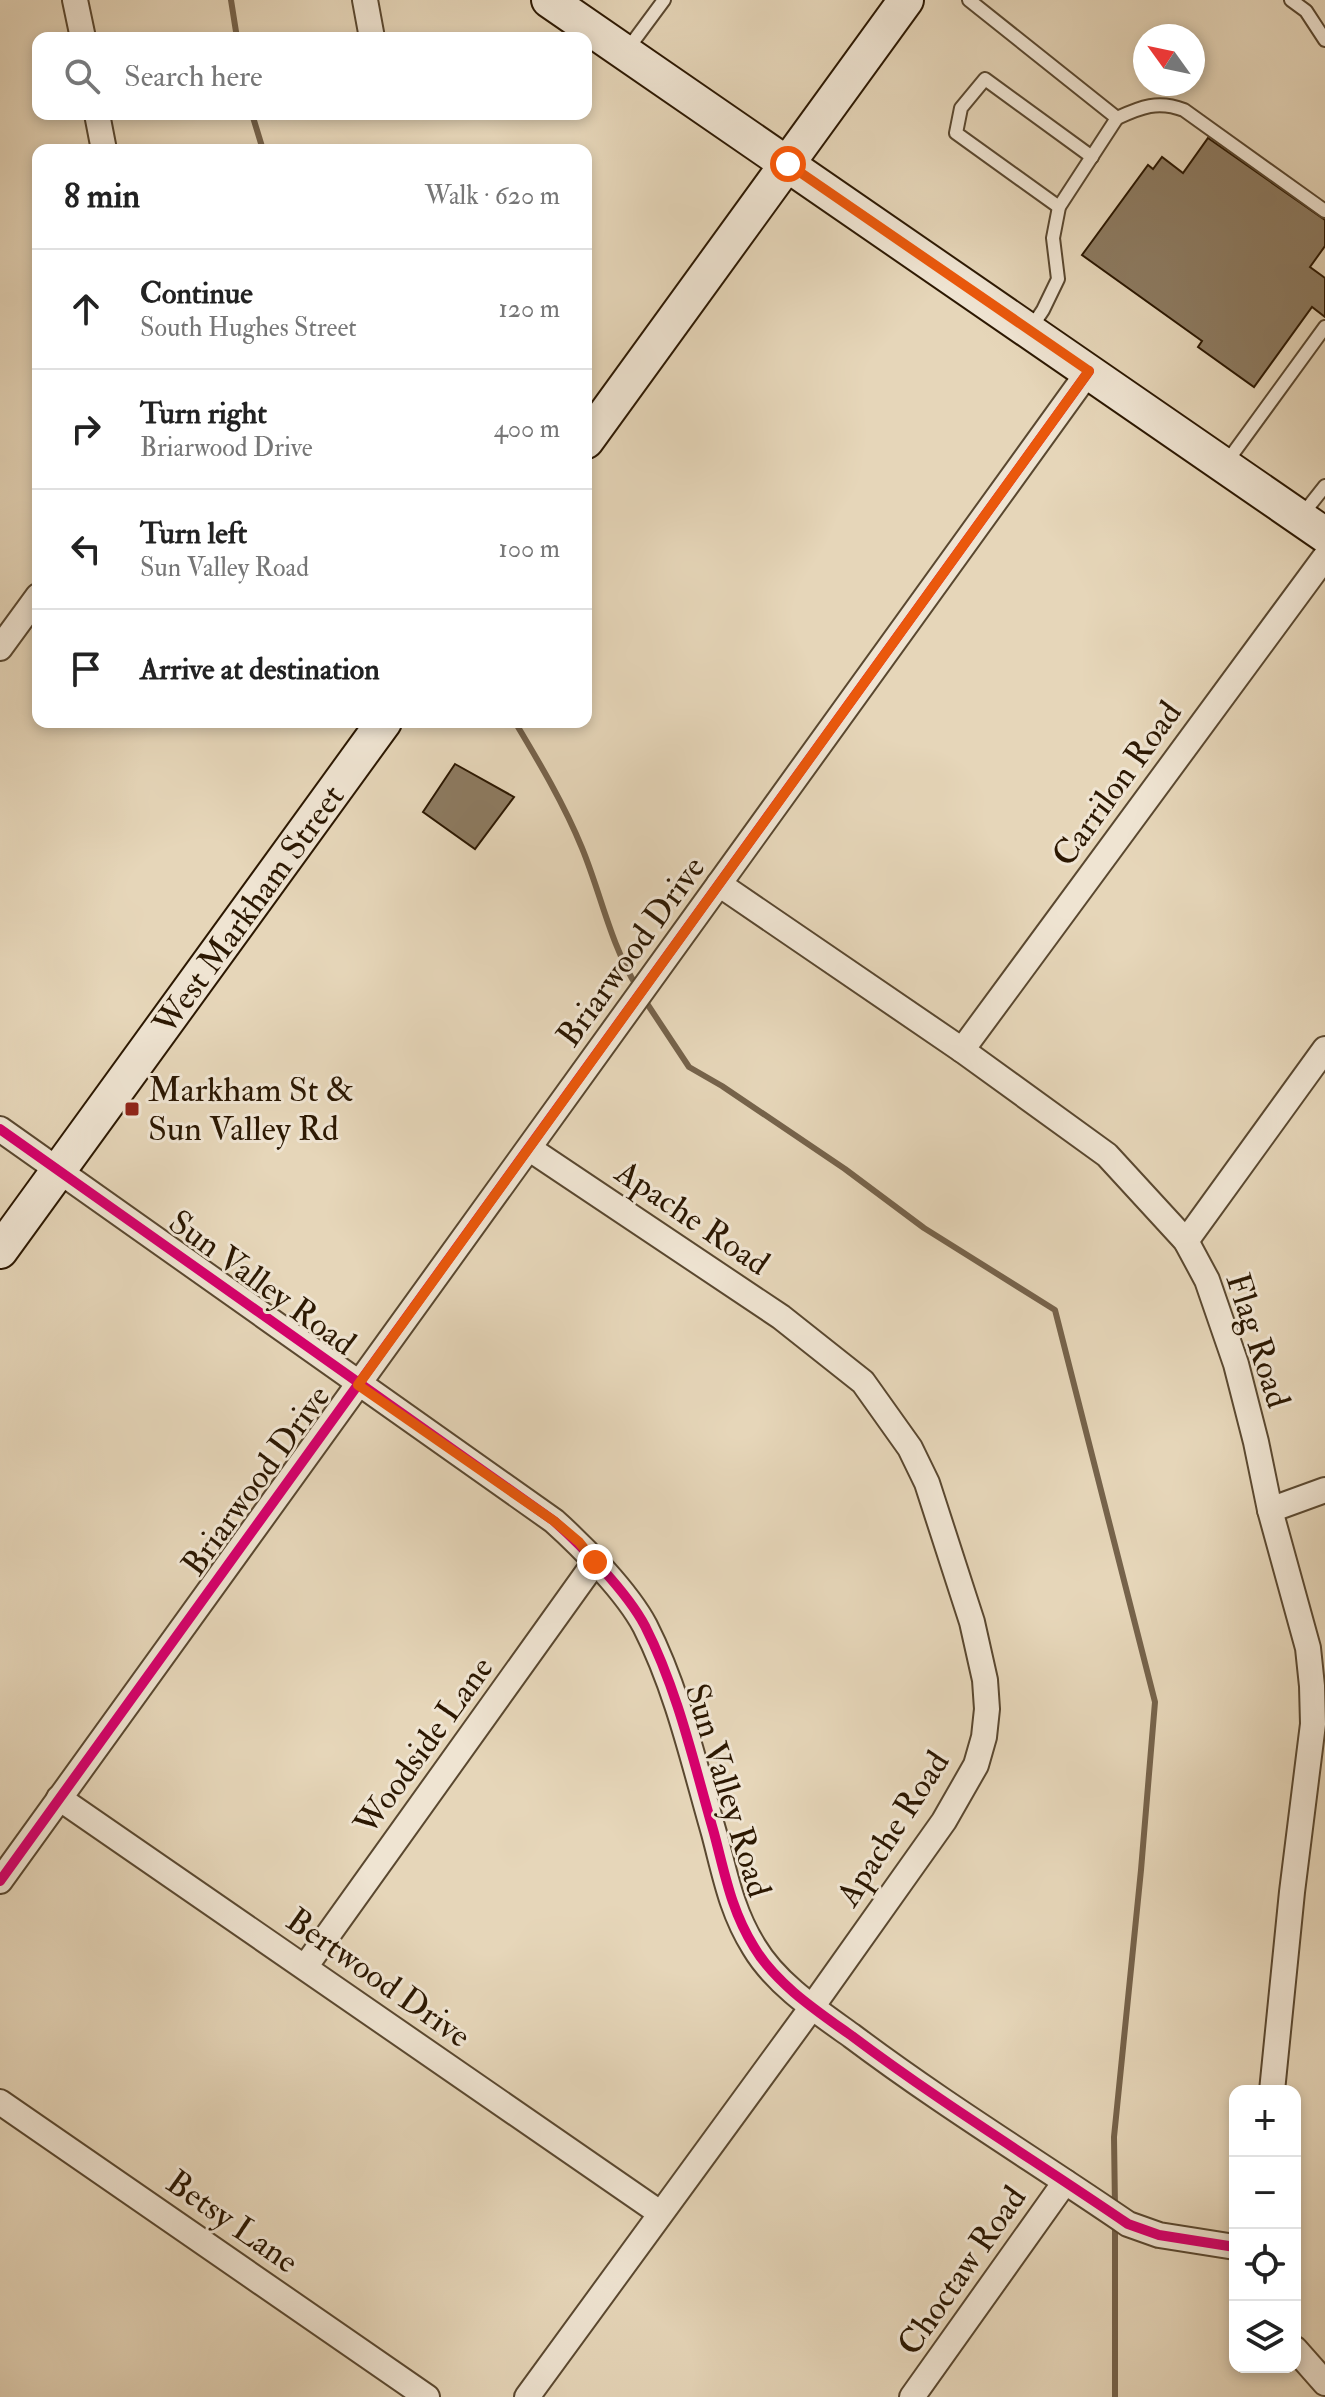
<!DOCTYPE html>
<html lang="en">
<head>
<meta charset="utf-8">
<style>
	body { margin:0; font-family:"IM FELL Double Pica",serif; background:#f2f2f2; color:#222 }
	.controls { position:absolute; right:24px; bottom:24px; display:grid; overflow:hidden; border-radius:16px; box-shadow:0 4px 12px #0003 }
	.controls button { width:72px; height:72px; display:grid; place-items:center; padding:0; border:0; border-bottom:2px solid #e0e0e0; background:#fff; color:#222; font:40px sans-serif }
	.compass { position:absolute; left:1133px; top:24px; width:72px; height:72px; border-radius:50%; background:#fff; box-shadow:0 4px 12px #0003; rotate:303deg }
	.stop { position:absolute; width:24px; height:24px; margin:-18px; border:6px solid #ea580c; border-radius:50%; background:#fff }
	.stop.end { background:#ea580c; border-color:#fff; box-shadow:0 2px 8px #0008 }
	.list { margin:0; padding:0; list-style:none }
	h2 { display:flex; justify-content:space-between; align-items:center; height:104px; margin:0; padding:0 32px; font-size:34px }
	h2 small { font-size:26px; font-weight:400; color:#767676 }
	.list li { display:grid; grid-template-columns:52px 1fr auto; gap:24px; align-items:center; box-sizing:border-box; height:120px; padding:0 32px; border-top:2px solid #e0e0e0 }
	.list b { display:block; font-size:30px; white-space:nowrap }
	.list p { margin:0; font-size:26px; white-space:nowrap; color:#767676 }
	.list em { font-size:26px; font-style:normal; color:#767676 }
	.icon { flex:none; width:44px; height:44px; fill:none; stroke:currentColor; stroke-width:2; stroke-linecap:round; stroke-linejoin:round }
	.map { position:relative; flex:none; width:1325px; height:2397px; overflow:hidden }
	.search { position:absolute; background:#fff; box-shadow:0 4px 12px #0003; left:32px; top:32px; width:560px; height:88px; display:flex; align-items:center; gap:20px; box-sizing:border-box; padding:0 28px; border-radius:16px; color:#767676; font-size:30px }
	.panel { position:absolute; background:#fff; box-shadow:0 4px 12px #0003; left:32px; top:144px; width:560px; height:584px; border-radius:16px }
	.map>svg:first-child { display:block }
	.lines { fill:none; stroke-linecap:round; stroke-linejoin:round }
	.stream { stroke:#76634b; stroke-width:6 }
	.building { fill:#8d7b61; stroke:#2c1802; stroke-width:2 }
	.lane-casing { stroke:#5a4830; stroke-width:16 }
	.street-casing { stroke:#5a4830; stroke-width:28 }
	.secondary-casing { stroke:#2c1802; stroke-width:38 }
	.lane { stroke:#efe4d2; stroke-width:12 }
	.street { stroke:#efe4d2; stroke-width:24 }
	.secondary { stroke:#efe4d2; stroke-width:34 }
	.cycleway-casing { stroke:#efe4d2; stroke-width:15 }
	.cycleway { stroke:#d6006c; stroke-width:10 }
	.route { stroke:#ea580c; stroke-width:10 }
	.poi-dot { fill:#8f2418; stroke:#efe4d2; stroke-width:3 }
	.labels { text-anchor:middle; stroke-width:6; stroke-linejoin:round; paint-order:stroke }
	.street-label { font-size:34px; fill:#2c1802; stroke:#efe4d2 }
	.poi-label { font-size:34px; fill:#2c1802; stroke:#efe4d2; text-anchor:start }
</style>
</head>
<body>
<div class="map">
<svg width="1325" height="2397" viewBox="0 0 1325 2397">
	<rect width="100%" height="100%" fill="#e6d6b9"/>
	<filter id="stains"><feTurbulence type="fractalNoise" baseFrequency=".0025" numOctaves="4"/><feColorMatrix values="0 0 0 0 .2 0 0 0 0 .09 0 0 0 0 .02 0 0 0 .5 -.17"/></filter>
	<radialGradient id="worn" r=".72"><stop offset=".6" stop-color="#630" stop-opacity="0"/><stop offset="1" stop-color="#630" stop-opacity=".3"/></radialGradient>
	<g class="lines">
		<!-- stream -->
		<g class="stream">
			<polyline points="231,0 237,38"/>
			<polyline points="252,114 263,150"/>
			<path d="M 515,722 C 539,762 564,804 582,848 C 601,894 610,943 637,987"/>
			<polyline points="644,999 689,1067 722,1086 845,1169 924,1228 1055,1310 1155,1702 1141,1870 1114,2137 1115,2207"/>
			<polyline points="1115,2397 1115,2222"/>
		</g>
	</g>
	<!-- building -->
	<g class="building">
		<polygon points="1208,138 1325,220 1325,246 1310,267 1325,278 1325,317 1312,307 1254,387 1198,347 1202,341 1082,255 1148,165 1153,169 1162,157 1183,173"/>
		<polygon points="455,764 514,797 475,849 423,812"/>
	</g>
	<g class="lines">
		<!-- lane casing -->
		<g class="lane-casing">
			<g id="lane">
				<polyline points="969,0 1117,118 1059,207 1053,238 1058,279 1043,310 1031,328"/>
				<polyline points="1291,0 1306,11 1325,40"/>
				<polyline points="627,50 664,0"/>
				<path d="M 1117,118 C 1141,107 1158,100 1184,110 L 1325,211"/>
				<polyline points="1059,207 956,133 961,108 985,79 1092,157"/>
				<polyline points="1226,463 1325,327"/>
				<polyline points="1302,515 1325,486"/>
			</g>
		</g>
		<!-- street casing -->
		<g class="street-casing">
			<g id="street">
				<polyline points="75,0 83,38"/>
				<polyline points="365,0 372,38"/>
				<polyline points="97,114 104,150"/>
				<polyline points="0,648 38,596"/>
				<polyline points="719,884 962,1050 1107,1155 1186,1241 1207,1280 1236,1364 1256,1442 1270,1510 1308,1648 1312,1686 1313,1724 1292,1892 1272,2091"/>
				<polyline points="962,1050 1325,557"/>
				<path d="M 0,1129 L 554,1521 C 583,1547 627,1592 645,1626 C 678,1691 694,1764 714,1833 C 725,1874 731,1910 754,1947 C 776,1984 817,2011 852,2036 C 941,2103 1036,2161 1128,2224 L 1159,2235 L 1235,2247"/>
				<polyline points="1186,1241 1325,1049"/>
				<polyline points="1270,1510 1325,1490"/>
				<polyline points="59,1798 660,2213"/>
				<polyline points="0,1881 1089,371"/>
				<polyline points="305,1967 595,1562"/>
				<polyline points="0,2102 427,2397"/>
				<polyline points="1295,2349 1325,2383"/>
				<polyline points="527,2397 812,2007 944,1821 976,1765 984,1737 987,1709 985,1680 972,1622 927,1483 910,1448 863,1382 781,1317 530,1149"/>
				<polyline points="912,2397 1065,2182"/>
			</g>
		</g>
		<!-- secondary casing -->
		<g class="secondary-casing">
			<g id="secondary">
				<polyline points="549,0 1325,535"/>
				<polyline points="586,441 906,0"/>
				<polyline points="0,1251 384,722"/>
			</g>
		</g>
		<!-- lane -->
		<use href="#lane" class="lane"/>
		<!-- street -->
		<use href="#street" class="street"/>
		<!-- secondary -->
		<use href="#secondary" class="secondary"/>
		<!-- cycleway casing -->
		<g class="cycleway-casing">
			<g id="cycleway">
				<path d="M 0,1129 L 554,1521 C 583,1547 627,1592 645,1626 C 678,1691 694,1764 714,1833 C 725,1874 731,1910 754,1947 C 776,1984 817,2011 852,2036 C 941,2103 1036,2161 1128,2224 L 1159,2235 L 1235,2247"/>
				<polyline points="0,1881 1089,371"/>
			</g>
		</g>
		<!-- cycleway -->
		<use href="#cycleway" class="cycleway"/>
	</g>
	<g class="lines">
		<!-- route -->
		<polyline class="route" points="595,1562 579,1542 554,1521 358,1385 1089,371 788,164"/>
	</g>
	<!-- markers -->
	<rect class="poi-dot" x="124" y="1101" width="16" height="16" rx="4"/>
	<g class="labels">
		<!-- street labels -->
		<g class="street-label">
			<text transform="translate(1116 783) rotate(-54)" y="12">Carrilon Road</text>
			<text transform="translate(248 909) rotate(-54)" y="12">West Markham Street</text>
			<text transform="translate(630 951) rotate(-54)" y="12">Briarwood Drive</text>
			<text transform="translate(693 1217) rotate(34)" y="12">Apache Road</text>
			<text transform="translate(263 1282) rotate(36)" y="12">Sun Valley Road</text>
			<text transform="translate(1259 1340) rotate(72)" y="12">Flag Road</text>
			<text transform="translate(255 1480) rotate(-54)" y="12">Briarwood Drive</text>
			<text transform="translate(423 1745) rotate(-54)" y="12">Woodside Lane</text>
			<text transform="translate(729 1790) rotate(73)" y="12">Sun Valley Road</text>
			<text transform="translate(892 1828) rotate(-57)" y="12">Apache Road</text>
			<text transform="translate(379 1977) rotate(35)" y="12">Bertwood Drive</text>
			<text transform="translate(233 2221) rotate(35)" y="12">Betsy Lane</text>
			<text transform="translate(961 2270) rotate(-55)" y="12">Choctaw Road</text>
		</g>
		<!-- poi labels -->
		<g class="poi-label">
			<text x="148" y="1101">Markham St &amp;<tspan x="148" dy="39">Sun Valley Rd</tspan></text>
		</g>
	</g>
	<rect width="100%" height="100%" filter="url(#stains)"/>
	<rect width="100%" height="100%" fill="url(#worn)"/>
</svg>
<div class="controls">
<button>+</button>
<button>−</button>
<button><svg class="icon" aria-label="locate" viewBox="0 0 24 24"><circle cx="12" cy="12" r="6"/><path d="M12 2v4M12 18v4M2 12h4M18 12h4"/></svg></button>
<button><svg class="icon" aria-label="layers" viewBox="0 0 24 24"><path d="M12 4l9 5-9 5-9-5zM3 14l9 5 9-5"/></svg></button>
</div>
<svg class="compass" viewBox="-18 -18 36 36"><path d="M0-13l5 13h-10z" fill="#e53935"/><path d="M0 13l5-13h-10z" fill="#767676"/></svg>
<div class="stop" style="left:788px;top:164px"></div>
<div class="stop end" style="left:595px;top:1562px"></div>
<div class="search"><svg class="icon" aria-label="search" viewBox="0 0 24 24"><circle cx="10" cy="10" r="6"/><path d="M15 15l6 6"/></svg>Search here</div>
<section class="panel">
<h2>8 min<small>Walk · 620 m</small></h2>
<ul class="list">
<li><svg class="icon" aria-label="ahead" viewBox="0 0 24 24"><path d="M12 20V5M6 11l6-6 6 6"/></svg><div><b>Continue</b><p>South Hughes Street</p></div><em>120 m</em></li>
<li><svg class="icon" aria-label="right" viewBox="0 0 24 24"><path d="M7 20v-9h11M14 6l5 5-5 5"/></svg><div><b>Turn right</b><p>Briarwood Drive</p></div><em>400 m</em></li>
<li><svg class="icon" aria-label="left" viewBox="0 0 24 24"><path d="M17 20v-9H6M10 6l-5 5 5 5"/></svg><div><b>Turn left</b><p>Sun Valley Road</p></div><em>100 m</em></li>
<li><svg class="icon" aria-label="arrive" viewBox="0 0 24 24"><path d="M6 21V4h12l-3 4 3 4H6"/></svg><div><b>Arrive at destination</b></div></li>
</ul>
</section>
</div>
</body>
</html>
